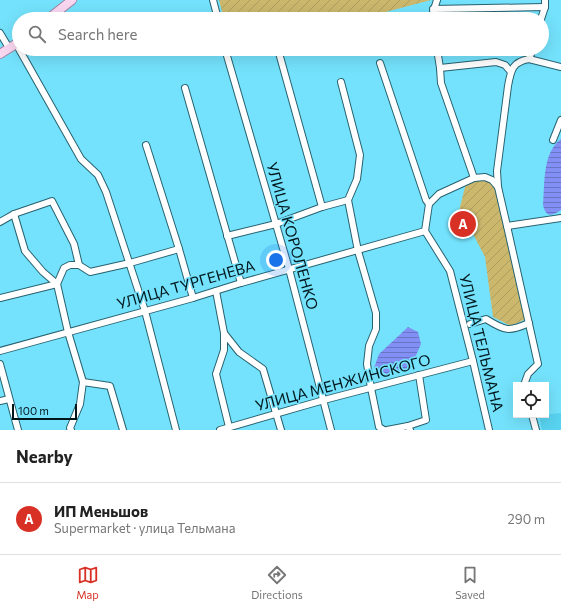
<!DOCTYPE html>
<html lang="en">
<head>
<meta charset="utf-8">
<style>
	body { margin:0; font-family:Commissioner,sans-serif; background:#f6f6f6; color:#222 }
	.controls { position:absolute; right:12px; bottom:12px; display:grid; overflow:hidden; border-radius:0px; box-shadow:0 4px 16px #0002 }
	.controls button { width:36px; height:36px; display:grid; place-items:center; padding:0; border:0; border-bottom:1px solid #e0e0e0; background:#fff; color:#222; font:20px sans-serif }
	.scale { position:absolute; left:12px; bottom:10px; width:65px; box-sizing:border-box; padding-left:4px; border:2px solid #01171c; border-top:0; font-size:11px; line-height:14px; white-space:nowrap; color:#01171c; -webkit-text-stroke:3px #74e2fc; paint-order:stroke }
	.you { position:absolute; left:276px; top:260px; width:14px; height:14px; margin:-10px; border:3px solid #fff; border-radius:50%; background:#1a73e8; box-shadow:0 0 0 6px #1a73e833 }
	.badge { display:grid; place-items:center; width:26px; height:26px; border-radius:50%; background:#d93025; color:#fff; font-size:13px; font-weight:700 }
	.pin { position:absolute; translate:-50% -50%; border:2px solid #fff; box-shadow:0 1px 4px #0006 }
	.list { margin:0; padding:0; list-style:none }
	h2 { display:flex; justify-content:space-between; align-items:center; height:52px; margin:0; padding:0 16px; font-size:17px }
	h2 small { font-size:13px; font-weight:400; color:#767676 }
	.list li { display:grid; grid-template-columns:26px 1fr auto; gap:12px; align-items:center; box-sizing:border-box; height:72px; padding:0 16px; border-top:1px solid #e0e0e0 }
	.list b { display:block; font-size:15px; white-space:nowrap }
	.list p { margin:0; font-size:13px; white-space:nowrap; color:#767676 }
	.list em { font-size:13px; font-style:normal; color:#767676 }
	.icon { flex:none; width:22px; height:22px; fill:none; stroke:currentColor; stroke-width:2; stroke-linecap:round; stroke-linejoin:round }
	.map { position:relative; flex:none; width:561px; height:430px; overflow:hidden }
	.search { position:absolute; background:#fff; box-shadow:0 4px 16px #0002; left:12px; right:12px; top:12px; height:44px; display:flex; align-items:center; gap:10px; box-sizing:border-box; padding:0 14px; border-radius:22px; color:#767676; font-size:15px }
	.sheet { height:124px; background:#fff }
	nav { display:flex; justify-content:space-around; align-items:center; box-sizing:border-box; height:56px; border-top:1px solid #e0e0e0; background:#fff; font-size:11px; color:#767676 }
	nav a { display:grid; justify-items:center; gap:2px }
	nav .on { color:#d93025 }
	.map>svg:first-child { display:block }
	.built { fill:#58d3f0 }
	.garden { fill:url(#garden-furrows) }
	.water { fill:url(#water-rules) }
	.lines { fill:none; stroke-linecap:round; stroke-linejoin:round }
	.minor-casing { stroke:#276270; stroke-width:8 }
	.major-casing { stroke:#a183a1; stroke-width:10 }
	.minor { stroke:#fff; stroke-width:6 }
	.major { stroke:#fad7f1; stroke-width:8 }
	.labels { text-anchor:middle; stroke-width:3; stroke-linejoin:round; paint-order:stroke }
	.street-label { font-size:15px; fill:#01171c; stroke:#74e2fc }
</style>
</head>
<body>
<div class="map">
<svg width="561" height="430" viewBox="0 0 561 430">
	<defs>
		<pattern id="garden-furrows" width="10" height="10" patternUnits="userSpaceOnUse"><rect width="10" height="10" fill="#cbb86d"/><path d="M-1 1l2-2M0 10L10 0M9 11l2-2" fill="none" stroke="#ad9d5e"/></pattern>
		<pattern id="water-rules" width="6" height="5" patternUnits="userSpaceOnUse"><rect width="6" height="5" fill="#8290f5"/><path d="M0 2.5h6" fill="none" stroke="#6875c6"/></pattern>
	</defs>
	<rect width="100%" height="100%" fill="#74e2fc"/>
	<!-- built -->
	<polygon class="built" points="561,413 561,430 542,430 539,415"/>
	<!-- garden -->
	<g class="garden">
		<polygon points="219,0 431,0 359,19 224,19"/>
		<polygon points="479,179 487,179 498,187 528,318 511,326 493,317 485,257 472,232 469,215 458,215 466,183"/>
	</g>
	<!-- water -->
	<g class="water">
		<path d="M 561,139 L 561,210 C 552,216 546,218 543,205 C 545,184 542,153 561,139 Z"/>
		<polygon points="408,327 418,332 421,344 410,369 387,374 374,368 379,354"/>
	</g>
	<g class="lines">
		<!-- minor casing -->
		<g class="minor-casing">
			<g id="minor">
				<polyline points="213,0 218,19"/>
				<polyline points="433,9 545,7"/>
				<polyline points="431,19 437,0"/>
				<polyline points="541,19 545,7 545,0"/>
				<polyline points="0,33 9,48"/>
				<polyline points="19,49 81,159 98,175 106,192 145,311 176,430"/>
				<polyline points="225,49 289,269 331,430"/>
				<polyline points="437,49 440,68 441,83 474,178"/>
				<polyline points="279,53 322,207"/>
				<polyline points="529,59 561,67"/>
				<polyline points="380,63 426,200 429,204 425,231 450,271 473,361 489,430"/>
				<polyline points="440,68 496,62 505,65 511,72"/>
				<polyline points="341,82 360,155 357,179 348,200"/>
				<polyline points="185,88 241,283"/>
				<polyline points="553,140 561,120"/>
				<polyline points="146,145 179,249 193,298"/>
				<polyline points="348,200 358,251 376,313 376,329 369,346 367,364 371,388 379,427 384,430"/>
				<polyline points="429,204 439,194 474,178 485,177 492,180 498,187"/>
				<polyline points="14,214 25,251 43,272 57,284 68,332 83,382 80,404 70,428 71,430"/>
				<polyline points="0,222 14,214 52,201 74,244 79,265"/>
				<polyline points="507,226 561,218"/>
				<polyline points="227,236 276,224 322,207 348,200"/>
				<polyline points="216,291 224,333 239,352 263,369 281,430"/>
				<polyline points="0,298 57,284 64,268 70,265 79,265 90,272 130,263 179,249"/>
				<path d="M 470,324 L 486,319 C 505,331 509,332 529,323"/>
				<polyline points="224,333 224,350 216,374 229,427"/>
				<polyline points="0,351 193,298 241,283 425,231"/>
				<polyline points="0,364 18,430"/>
				<polyline points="83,382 110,386 123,430"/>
				<path d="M 524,385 L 528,374 L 538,364 L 507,226 L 498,187 L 497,171 L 508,86 C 511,70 512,62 529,59 L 533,49"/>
				<polyline points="0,401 9,399"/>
				<polyline points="532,415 536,430"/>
				<polyline points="220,430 324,400 473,361"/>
				<polyline points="387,430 408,426"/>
				<polyline points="410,430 408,426 426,420 419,375"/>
			</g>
		</g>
		<!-- major casing -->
		<g class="major-casing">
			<g id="major">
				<polyline points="48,19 72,0"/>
				<polyline points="0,54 19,42"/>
			</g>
		</g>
		<!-- minor -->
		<use href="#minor" class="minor"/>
		<!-- major -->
		<use href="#major" class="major"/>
	</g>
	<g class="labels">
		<!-- street labels -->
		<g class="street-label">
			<text transform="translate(292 236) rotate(74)" y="5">УЛИЦА КОРОЛЕНКО</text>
			<text transform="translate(186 285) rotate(-16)" y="5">УЛИЦА ТУРГЕНЕВА</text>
			<text transform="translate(481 343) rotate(76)" y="5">УЛИЦА ТЕЛЬМАНА</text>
			<text transform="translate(343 383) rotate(-15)" y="5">УЛИЦА МЕНЖИНСКОГО</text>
		</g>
	</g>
</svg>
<div class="controls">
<button><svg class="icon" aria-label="locate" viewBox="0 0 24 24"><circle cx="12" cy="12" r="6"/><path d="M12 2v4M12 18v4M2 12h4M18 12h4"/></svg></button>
</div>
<div class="scale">100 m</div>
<div class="you"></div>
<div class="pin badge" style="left:463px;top:224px">A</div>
<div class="search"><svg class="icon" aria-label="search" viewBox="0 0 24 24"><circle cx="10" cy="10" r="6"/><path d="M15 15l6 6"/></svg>Search here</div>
</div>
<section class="sheet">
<h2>Nearby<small></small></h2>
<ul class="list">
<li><span class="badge">A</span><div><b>ИП Меньшов</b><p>Supermarket · улица Тельмана</p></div><em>290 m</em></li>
</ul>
</section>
<nav>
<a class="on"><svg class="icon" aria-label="map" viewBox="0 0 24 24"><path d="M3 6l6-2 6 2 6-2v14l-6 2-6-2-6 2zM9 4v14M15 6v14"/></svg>Map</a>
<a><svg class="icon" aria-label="directions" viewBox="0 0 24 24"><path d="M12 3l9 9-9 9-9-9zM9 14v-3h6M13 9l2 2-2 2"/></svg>Directions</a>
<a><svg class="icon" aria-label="saved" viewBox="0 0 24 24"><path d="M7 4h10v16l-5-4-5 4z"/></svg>Saved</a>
</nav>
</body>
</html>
